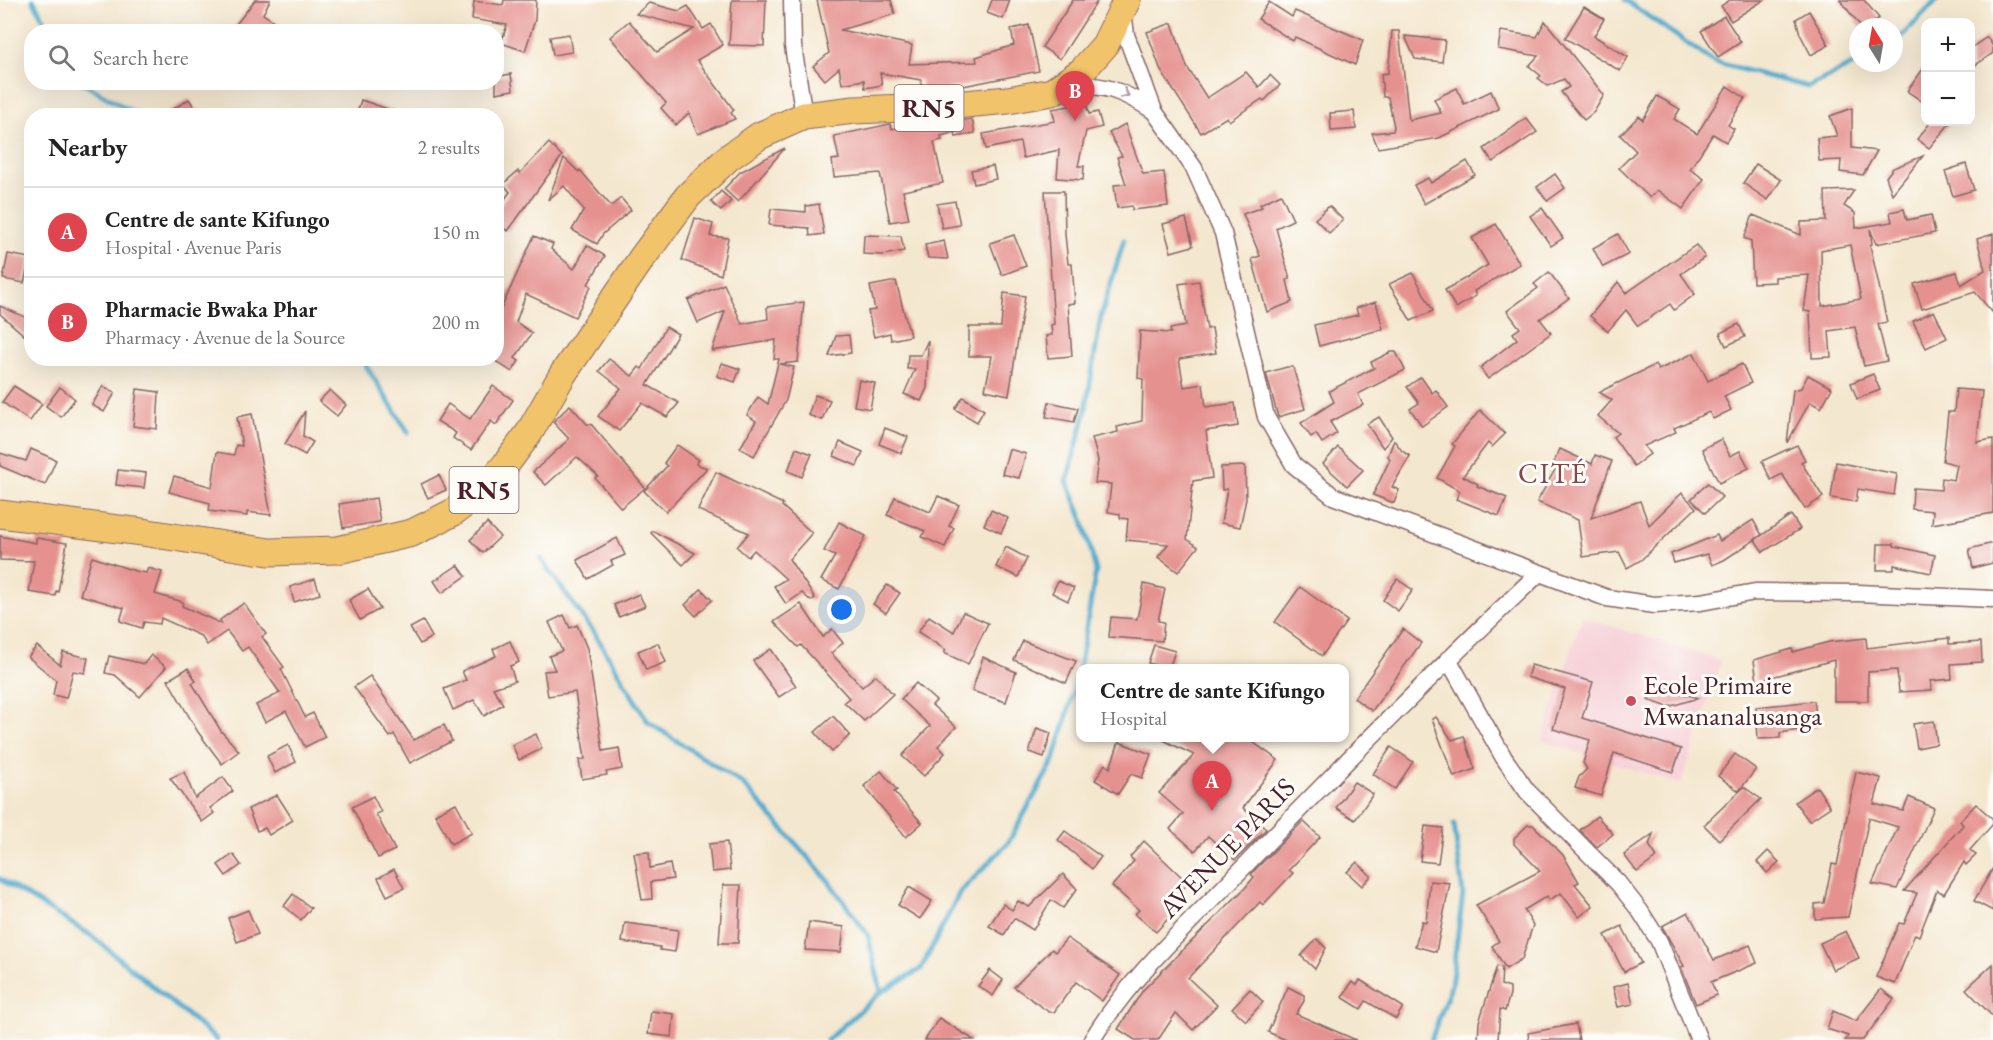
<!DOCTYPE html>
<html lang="en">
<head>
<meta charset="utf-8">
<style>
	body { margin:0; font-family:"EB Garamond",serif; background:#f6f6f6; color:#222 }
	.controls { position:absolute; right:18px; top:18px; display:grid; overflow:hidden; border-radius:12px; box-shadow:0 6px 24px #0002 }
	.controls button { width:54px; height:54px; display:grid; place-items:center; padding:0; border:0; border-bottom:2px solid #e0e0e0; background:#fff; color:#222; font:30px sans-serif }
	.compass { position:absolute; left:1849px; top:18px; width:54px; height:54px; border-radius:50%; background:#fff; box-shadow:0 6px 24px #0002; rotate:349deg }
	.you { position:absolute; left:842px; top:610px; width:21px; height:21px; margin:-15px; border:4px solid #fff; border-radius:50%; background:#1a73e8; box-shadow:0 0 0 9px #1a73e833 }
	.badge { display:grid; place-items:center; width:39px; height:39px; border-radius:50%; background:#7c3aed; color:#fff; font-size:20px; font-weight:700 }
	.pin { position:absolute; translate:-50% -50px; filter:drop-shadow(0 2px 3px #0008) }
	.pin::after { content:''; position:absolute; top:32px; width:21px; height:18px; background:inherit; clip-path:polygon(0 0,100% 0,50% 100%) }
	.popup { position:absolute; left:1076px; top:664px; width:273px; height:78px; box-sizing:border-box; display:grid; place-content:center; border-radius:12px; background:#fff; filter:drop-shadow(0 2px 4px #0005); font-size:20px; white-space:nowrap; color:#767676 }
	.popup b { font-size:22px; color:#222 }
	.popup::after { content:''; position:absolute; left:50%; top:100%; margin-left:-12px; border:12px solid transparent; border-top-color:#fff }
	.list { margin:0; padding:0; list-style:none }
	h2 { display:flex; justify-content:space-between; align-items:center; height:78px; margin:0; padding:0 24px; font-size:26px }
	h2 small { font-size:20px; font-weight:400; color:#767676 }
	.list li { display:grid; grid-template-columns:39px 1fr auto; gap:18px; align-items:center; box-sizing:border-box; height:90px; padding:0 24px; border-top:2px solid #e0e0e0 }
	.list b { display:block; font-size:22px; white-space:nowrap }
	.list p { margin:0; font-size:20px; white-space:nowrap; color:#767676 }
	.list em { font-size:20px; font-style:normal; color:#767676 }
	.icon { flex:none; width:33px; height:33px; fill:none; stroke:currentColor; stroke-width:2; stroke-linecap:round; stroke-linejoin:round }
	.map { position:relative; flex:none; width:1993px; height:1040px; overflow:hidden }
	.search { position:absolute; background:#fff; box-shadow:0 6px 24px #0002; left:24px; top:24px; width:480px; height:66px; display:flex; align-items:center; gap:15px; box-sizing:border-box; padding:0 21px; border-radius:24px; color:#767676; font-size:22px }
	.panel { position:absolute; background:#fff; box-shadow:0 6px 24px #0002; left:24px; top:108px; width:480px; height:258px; border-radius:24px }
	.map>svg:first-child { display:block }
	.built { fill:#f6cfd7 }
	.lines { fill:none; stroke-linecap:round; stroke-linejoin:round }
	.stream { stroke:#4faacd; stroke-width:5 }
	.building { fill:#e5918f; fill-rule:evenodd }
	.minor-casing { stroke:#866564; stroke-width:19 }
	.trunk-casing { stroke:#866564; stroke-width:29 }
	.minor { stroke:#fff; stroke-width:16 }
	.trunk { stroke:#f1c36a; stroke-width:27 }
	.oneway { stroke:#ae9aa0 }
	.poi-dot { fill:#d1495b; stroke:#fdfcf7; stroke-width:2 }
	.labels { text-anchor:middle; stroke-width:6; stroke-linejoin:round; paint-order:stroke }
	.shield { fill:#fdfcf7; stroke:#806168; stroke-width:1.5 }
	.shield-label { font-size:26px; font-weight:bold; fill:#4a1f2b }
	.poi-label { font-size:27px; fill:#4a1f2b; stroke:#fdfcf7; text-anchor:start }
	.street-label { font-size:27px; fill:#4a1f2b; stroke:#fdfcf7 }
	.neighbourhood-label { font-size:28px; letter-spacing:1.5px; fill:#80474e; stroke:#fdfcf7 }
</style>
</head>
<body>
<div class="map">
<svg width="1993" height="1040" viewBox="0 0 1993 1040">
	<rect width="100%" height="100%" fill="#fdfcf7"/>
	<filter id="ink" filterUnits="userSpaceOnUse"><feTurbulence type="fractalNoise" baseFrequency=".0167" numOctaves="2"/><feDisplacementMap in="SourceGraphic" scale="12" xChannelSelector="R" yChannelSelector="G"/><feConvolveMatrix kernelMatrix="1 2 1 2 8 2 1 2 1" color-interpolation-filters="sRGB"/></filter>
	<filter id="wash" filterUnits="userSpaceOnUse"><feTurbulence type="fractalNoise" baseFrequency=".008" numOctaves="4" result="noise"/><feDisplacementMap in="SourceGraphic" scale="24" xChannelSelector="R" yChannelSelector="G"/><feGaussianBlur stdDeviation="1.35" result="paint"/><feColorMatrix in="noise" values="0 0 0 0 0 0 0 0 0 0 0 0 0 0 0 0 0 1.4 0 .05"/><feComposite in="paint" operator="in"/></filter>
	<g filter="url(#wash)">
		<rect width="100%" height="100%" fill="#f4e7cf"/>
		<!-- built -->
		<polygon class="built" points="1582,617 1721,661 1681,784 1542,741"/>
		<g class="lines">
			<!-- stream -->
			<g class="stream">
				<polyline points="33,0 51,32"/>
				<polyline points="1625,0 1714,62 1808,87 1858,62"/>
				<polyline points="1894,44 1937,0"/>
				<polyline points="81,82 139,116"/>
				<polyline points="361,358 408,432"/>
				<polyline points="541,559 595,634 648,722 743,784 828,880 868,935 881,992"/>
				<polyline points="0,879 92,936 217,1040"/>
				<polyline points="827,1040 881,992 921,969 960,892 1008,843 1054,760 1077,681 1096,571 1083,520 1067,481 1085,414 1101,316 1124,240"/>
				<polyline points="1431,1040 1451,986 1463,894 1454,824"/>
			</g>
		</g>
		<g id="blocks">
			<!-- building -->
			<g class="building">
				<polygon points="255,0 270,0 263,14 290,32 230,32"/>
				<polygon points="504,0 536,0 535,20 525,51 501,43 507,25 472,19 474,1 503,5"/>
				<polygon points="732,0 766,0 764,46 729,45"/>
				<polygon points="817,0 891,0 895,14 840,30 912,45 909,64 977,62 976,57 1014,45 1011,29 1029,25 1039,71 943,90 922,91 921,80 880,73 882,85 865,88 864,80 842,84 839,68 825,80 813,66 829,53"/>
				<polygon points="992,0 1010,0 1003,19 987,13"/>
				<polygon points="1073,0 1098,0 1060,59 1042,47"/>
				<polygon points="1730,0 1764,0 1731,21 1721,6"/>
				<polygon points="1840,0 1864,0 1879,18 1867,27 1861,27"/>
				<polygon points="1269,2 1292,17 1295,11 1363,40 1355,65 1295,37 1293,41 1258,19"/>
				<polygon points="649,3 679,11 688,6 703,29 711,24 723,45 697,60 734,110 731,113 735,119 698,134 689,113 676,125 661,108 666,103 610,37 629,21 657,52 694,29 636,14"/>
				<polygon points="1584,7 1604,19 1594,36 1628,57 1620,71 1565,38"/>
				<polygon points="1809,11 1829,45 1811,55 1800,34 1796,19"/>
				<polygon points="1724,16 1741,42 1718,57 1701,31"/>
				<polygon points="1545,21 1604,95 1594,112 1584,120 1561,92 1569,87 1564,79 1548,86 1538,78 1541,76 1529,66 1538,56 1498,49 1501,31 1537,37"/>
				<polygon points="1172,23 1187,67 1207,98 1246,72 1259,87 1270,75 1280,85 1264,101 1262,99 1229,121 1227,117 1201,133 1161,71 1147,32"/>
				<polygon points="1392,31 1399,31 1409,120 1441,113 1434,99 1457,88 1464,104 1491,91 1499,109 1439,138 1378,148 1372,133 1393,131 1394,127 1388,97 1383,97 1381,74 1388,73"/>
				<polygon points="569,34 572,52 553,55 550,37"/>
				<polygon points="1405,36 1445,40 1442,62 1415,59"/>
				<polygon points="1987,37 1993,46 1993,53 1971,68 1971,48"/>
				<polygon points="1926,65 1926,104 1907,91"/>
				<polygon points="511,74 513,90 496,93 496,77"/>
				<polygon points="1727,86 1745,98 1728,125 1734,129 1726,142 1713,134 1690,169 1704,179 1683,209 1657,190 1650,198 1619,168 1636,151 1620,135 1639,116 1643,120 1657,96 1680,109 1674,119 1697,134"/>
				<polygon points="189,99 200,116 162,116"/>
				<polygon points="361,100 400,113 400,116 356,116"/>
				<polygon points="1086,103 1089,114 1098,112 1102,127 1086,131 1078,166 1084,166 1083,180 1057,178 1059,150 1023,158 1020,142 986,149 983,134 1055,121 1052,109"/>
				<polygon points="1852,108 1852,148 1877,151 1863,175 1840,172 1841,160 1819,161 1817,138 1837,136 1830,116"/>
				<polygon points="1354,111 1356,129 1331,131 1330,113"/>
				<polygon points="1526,118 1537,132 1493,162 1484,149"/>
				<polygon points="972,119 975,133 956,137 955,132 941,136 942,140 934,142 943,183 903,191 909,219 890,222 880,173 834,177 832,160 839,159 834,136 890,124 892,129 923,123 925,126"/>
				<polygon points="1931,122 1951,122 1929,148 1917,139"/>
				<polygon points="1125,124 1143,174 1164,172 1168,206 1132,210 1132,206 1117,208 1114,185 1126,184 1117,157 1122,156 1109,133"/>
				<polygon points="549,143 562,156 508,231 496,224 496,211 510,192 503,184 518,171 520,173"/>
				<polygon points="785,148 738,202 724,189 740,172"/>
				<polygon points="1923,156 1892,194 1886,177 1893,168"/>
				<polygon points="564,158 579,172 580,170 611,206 621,198 631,210 603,234 597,244 572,230 584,210 564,186 548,200"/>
				<polygon points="1467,161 1475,175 1424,204 1414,185 1428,178 1431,183"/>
				<polygon points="1756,164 1781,180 1768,200 1743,183"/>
				<polygon points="1966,164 1974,190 1953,196 1945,171"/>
				<polygon points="993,166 996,179 974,184 971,170"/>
				<polygon points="1555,174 1565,188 1547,201 1537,187"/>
				<path d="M 1854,190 L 1844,206 L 1855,213 L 1856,228 L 1892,222 L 1890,212 L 1904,209 L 1907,220 L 1931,215 L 1935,233 L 1876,244 L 1870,229 L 1872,244 L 1870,245 L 1887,322 L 1878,324 L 1887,361 L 1864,366 L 1855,327 L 1829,331 L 1831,357 L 1812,358 L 1810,312 L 1804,311 L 1809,275 L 1775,277 L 1775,282 L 1753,283 L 1751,241 L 1744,238 L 1753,215 L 1801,235 L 1801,222 L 1826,221 L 1825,191 ZM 1850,245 L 1861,299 L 1822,306 L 1821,250 Z"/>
				<polygon points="721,191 731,201 721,211 711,202"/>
				<polygon points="1045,191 1064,191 1065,234 1068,264 1072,264 1075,303 1068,304 1072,356 1048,358 1046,336 1052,335 1051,325 1054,324"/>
				<polygon points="1281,194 1293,220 1276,228 1290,279 1287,280 1292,302 1267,312 1252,259 1260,256 1243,214 1262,207 1260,204"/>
				<polygon points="955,201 960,225 942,228 937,204"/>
				<polygon points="819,204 824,234 810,236 809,228 769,225 771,209 806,212 806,206"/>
				<polygon points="1329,206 1343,220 1329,233 1315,219"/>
				<polygon points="1542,208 1563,238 1551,246 1530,216"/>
				<polygon points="695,218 713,224 710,236 728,238 721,275 682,260"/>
				<polygon points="1186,218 1193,246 1171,252 1163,224"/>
				<polygon points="1496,224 1520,264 1474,291 1476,296 1456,308 1445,290 1488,265 1472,238"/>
				<polygon points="1618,234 1629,254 1603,267 1593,248"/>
				<polygon points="1993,234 1993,313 1975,292 1922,309 1914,284 1957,272 1961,285 1985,270 1977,239"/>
				<polygon points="864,235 901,236 904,251 883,255 863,254"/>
				<polygon points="1014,235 1026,266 1002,275 990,243"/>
				<polygon points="534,236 553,244 551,249 574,269 587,245 605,256 588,284 591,286 575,317 526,294 516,322 532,333 515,358 519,361 512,372 491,358 496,358 496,320"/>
				<polygon points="944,241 948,259 928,258 925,245"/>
				<polygon points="1696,245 1705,257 1681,274 1695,294 1674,310 1670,304 1638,326 1626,310 1608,331 1590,316 1618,282 1626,293"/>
				<polygon points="8,254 30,258 24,283 3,279"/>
				<polygon points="1549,272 1569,298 1540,319 1551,333 1488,379 1480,368 1517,339 1513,333 1520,328 1507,311 1538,288 1534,284"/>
				<polygon points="1413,273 1433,311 1411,321 1389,284"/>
				<polygon points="896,281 910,336 891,340 890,333 874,337 868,311 875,310 870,286"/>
				<polygon points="1199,281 1207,329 1212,328 1216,353 1179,359 1184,387 1203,384 1206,407 1235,403 1238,426 1206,431 1212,478 1193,481 1187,539 1198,547 1178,572 1158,557 1168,544 1126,540 1128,519 1120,518 1120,514 1108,512 1111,484 1095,483 1098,460 1092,438 1118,432 1117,427 1142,421 1143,379 1138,378 1140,331 1171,333 1170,329 1186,326 1179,284"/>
				<polygon points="724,284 742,324 768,319 767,307 804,302 798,362 780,364 794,367 786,400 754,456 740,448 756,421 747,415 758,397 768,404 779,359 774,359 776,340 712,351 725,311 698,323 688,300"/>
				<polygon points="1004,293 1025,296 1009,395 985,390 992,356 969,356 969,327 1001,327"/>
				<polygon points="1376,302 1383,329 1319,346 1314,325 1358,315 1356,308"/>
				<polygon points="0,306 32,320 32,342 0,314"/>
				<polygon points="1934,311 1947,338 1926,348 1913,321"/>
				<polygon points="1739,324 1745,337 1726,346 1720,333"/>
				<polygon points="666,327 678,334 647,385 679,403 667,417 642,403 619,431 598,416 621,388 599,371 609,359 632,376 639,367 642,369"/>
				<polygon points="849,335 851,353 829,356 836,336"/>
				<polygon points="928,340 927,388 921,401 904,394 915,369 907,369 908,355 921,355"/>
				<polygon points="1391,352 1396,352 1405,370 1358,394 1363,405 1330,422 1337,433 1322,443 1316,434 1311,437 1301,423 1334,402 1329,391 1374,368 1371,362"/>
				<polygon points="1694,353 1708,381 1742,364 1751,383 1724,396 1731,410 1713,419 1709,412 1674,428 1676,432 1644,446 1650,454 1634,466 1613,437 1618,433 1598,416 1612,400 1599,392 1655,365 1658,370"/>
				<polygon points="722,363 740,369 735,382 717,376"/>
				<polygon points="1287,367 1293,367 1305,409 1278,417 1266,373"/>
				<polygon points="1873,374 1880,390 1857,399 1851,383"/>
				<polygon points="1808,375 1832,388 1821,408 1810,402 1787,443 1793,390 1801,388"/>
				<polygon points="1421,377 1432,393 1436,390 1448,407 1422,426 1410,409 1419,403 1407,387"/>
				<polygon points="859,380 875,383 870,409 854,406"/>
				<polygon points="14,386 42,404 30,421 2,402"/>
				<polygon points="103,386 115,393 104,412 92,405"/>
				<polygon points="493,386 513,400 496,425 491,421 471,450 453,438 456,433 437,421 448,404 470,419"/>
				<polygon points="60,387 75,399 61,417 46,406"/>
				<polygon points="137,389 159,392 157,429 133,426"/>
				<polygon points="1956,389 1982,391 1977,442 1993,439 1993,513 1932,524 1933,511 1912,509 1913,488 1941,490 1942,478 1954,480 1957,465 1943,461 1948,412 1954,412"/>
				<polygon points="330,390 346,405 337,416 319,401"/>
				<polygon points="815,395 830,400 822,420 808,415"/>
				<polygon points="963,397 984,410 977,422 955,409"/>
				<polygon points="1049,402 1078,408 1074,422 1046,417"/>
				<polygon points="570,405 587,424 591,424 645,488 621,508 595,478 598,476 577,457 546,485 533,472 569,439 553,422"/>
				<polygon points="1480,410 1505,434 1492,447 1488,443 1463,476 1478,484 1477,486 1507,498 1499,516 1456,499 1460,491 1437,478 1455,446 1452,444"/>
				<polygon points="305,411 303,436 313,442 305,455 285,444"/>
				<polygon points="252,414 271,515 247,512 247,516 209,511 210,503 169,492 174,476 212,487 217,452 234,455 236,445 242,446 237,417"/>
				<polygon points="1379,417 1392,437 1383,448 1367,424"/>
				<polygon points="885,428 908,437 901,453 879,444"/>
				<polygon points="1721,439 1730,456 1740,451 1749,468 1719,483 1702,449"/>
				<polygon points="1394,440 1402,451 1410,456 1392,487 1399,490 1394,503 1373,495 1390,459 1388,456"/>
				<polygon points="840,442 863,452 857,466 834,456"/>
				<polygon points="677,445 699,460 696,464 707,468 666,512 644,491 667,466 664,463"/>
				<polygon points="1797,445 1805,460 1801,462 1823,497 1805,509 1782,474 1771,480 1762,461"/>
				<polygon points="1338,447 1363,470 1347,486 1323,464"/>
				<polygon points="796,448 812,454 802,477 788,471"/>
				<polygon points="31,449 56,460 45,485 0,466 0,453 26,461"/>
				<polygon points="1009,449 1026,454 1019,478 1002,474"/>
				<polygon points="1560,449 1592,464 1595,455 1612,461 1591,518 1640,501 1649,525 1682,493 1696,508 1641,560 1627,568 1619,552 1583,557 1578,520 1537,502 1557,466 1553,464"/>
				<polygon points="1836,462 1897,474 1894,495 1858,489 1856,502 1831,498"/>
				<polygon points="1245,466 1246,499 1240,527 1221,523 1227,489 1222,490 1221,467"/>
				<polygon points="118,470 146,473 144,488 116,485"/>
				<polygon points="716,472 783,504 782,506 812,533 789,559 815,598 811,601 802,593 786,604 774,586 786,579 754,550 748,557 737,547 749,533 698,510"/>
				<polygon points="439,475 446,490 428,498 421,484"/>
				<polygon points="1708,483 1722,497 1705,513 1691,499"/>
				<polygon points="938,496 959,505 949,526 954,528 945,547 922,537 925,531 887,515 895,497 930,512"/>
				<polygon points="376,498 380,522 343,528 339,504"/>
				<polygon points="991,510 1008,518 1001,533 984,525"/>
				<polygon points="1791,515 1800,529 1763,552 1755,540"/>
				<polygon points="1753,520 1762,535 1724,560 1712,565 1707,554 1674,563 1671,554 1717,535 1720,541"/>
				<polygon points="839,522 866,536 839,589 821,580 835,556 824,551"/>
				<polygon points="487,523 500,537 483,553 470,540"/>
				<polygon points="653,531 695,553 683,565 651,533"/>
				<polygon points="0,536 36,543 36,538 67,543 58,592 56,591 55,596 29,592 34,561 0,560"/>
				<polygon points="617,538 625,555 611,561 613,565 588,579 577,560"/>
				<polygon points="1993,543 1993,563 1973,568 1969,549"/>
				<polygon points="1878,544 1894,544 1894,546 1935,555 1931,573 1894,565 1894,570 1877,570"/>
				<polygon points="1006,547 1027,558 1018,577 996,567"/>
				<polygon points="92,557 135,571 146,573 148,568 162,572 155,594 183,602 182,606 222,624 220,620 244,603 266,634 262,637 284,667 281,669 305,717 313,713 325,737 305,747 286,711 265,722 256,705 280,693 248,647 242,651 227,631 207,645 201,636 161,618 160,624 144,622 142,628 120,621 124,608 80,595"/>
				<polygon points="458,565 466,576 442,593 434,581"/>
				<polygon points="315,579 320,594 294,602 290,587"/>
				<polygon points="1397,579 1413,590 1398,611 1383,600"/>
				<polygon points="1058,581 1074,588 1068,601 1052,593"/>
				<polygon points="1144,584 1165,589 1158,621 1164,622 1162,641 1109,637 1111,617 1137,619"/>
				<polygon points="887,585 900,593 886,613 873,604"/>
				<polygon points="1300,587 1347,621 1322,656 1275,622"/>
				<polygon points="368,589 380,609 360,620 349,600"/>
				<polygon points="701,589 712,600 696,616 685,605"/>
				<polygon points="639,594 645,606 619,617 614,605"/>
				<polygon points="801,604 823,637 832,629 843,643 831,653 862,687 876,675 893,694 864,721 844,702 849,698 801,645 798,647 774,622"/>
				<polygon points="963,612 988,623 968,664 944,653 946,650 918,632 929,616 954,632"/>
				<polygon points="564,615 570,628 577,625 587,648 603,751 619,748 622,769 606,772 607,775 582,779 579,760 585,759 575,692 548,696 544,671 555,670 549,656 562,651 549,622"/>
				<polygon points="423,621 432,637 420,644 410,628"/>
				<polygon points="1403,629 1421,643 1372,711 1354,698"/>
				<polygon points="1866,638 1867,648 1949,638 1949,644 1981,642 1982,662 1951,664 1952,679 1931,681 1932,690 1899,692 1897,670 1868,672 1868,701 1834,701 1834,660 1757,681 1754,660 1792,649 1793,652 1829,642"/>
				<polygon points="510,641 519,662 510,666 515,681 493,688 503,704 484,716 474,700 453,710 444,689 466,680 462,671 496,656 493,649"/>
				<polygon points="1023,641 1076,661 1066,683 1014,660"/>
				<polygon points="658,643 666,662 646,670 638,651"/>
				<polygon points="1154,645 1175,651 1169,669 1148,663"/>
				<polygon points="37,646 60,665 63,652 88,658 85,673 73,671 66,698 53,695 56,680 28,657"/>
				<polygon points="771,649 796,686 779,697 753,661"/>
				<polygon points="151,655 166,667 140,697 115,675 105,673 109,656 144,664"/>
				<polygon points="983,657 1016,672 1006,702 972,691"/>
				<polygon points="1531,665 1593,682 1582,718 1681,749 1673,772 1614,753 1601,796 1575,788 1579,777 1587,769 1583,763 1590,740 1553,729 1565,689 1527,677"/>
				<polygon points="188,668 196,681 192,683 221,731 239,751 222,764 198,732 168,680"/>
				<polygon points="370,676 414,740 444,725 452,741 410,763 394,734 390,737 354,687"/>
				<polygon points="916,683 936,701 932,705 956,727 938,746 945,753 924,776 902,756 930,726 901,699"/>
				<polygon points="1653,684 1698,698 1668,707 1648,700"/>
				<polygon points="1814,701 1818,727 1780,733 1780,738 1758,739 1756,707"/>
				<polygon points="833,716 850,735 832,752 815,732"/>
				<polygon points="1436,717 1452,740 1464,736 1475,769 1454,777 1432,719"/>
				<polygon points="1934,721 1937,744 1917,748 1913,724"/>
				<polygon points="1037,728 1051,733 1044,757 1029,752"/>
				<polygon points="536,734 542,749 519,760 512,745"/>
				<polygon points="1159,738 1247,738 1278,760 1243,808 1266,829 1235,860 1208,836 1195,851 1170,829 1183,814 1159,793 1194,755"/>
				<polygon points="1119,742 1151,754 1142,778 1131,774 1118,794 1095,780 1105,764 1110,768"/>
				<polygon points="288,745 296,762 275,773 267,756"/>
				<polygon points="1391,747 1413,762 1395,789 1373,774"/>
				<polygon points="1735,754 1756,769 1739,791 1718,776"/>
				<polygon points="881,771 897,790 894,792 922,823 906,837 864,786"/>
				<polygon points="184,772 195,798 223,777 233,791 210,808 214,813 202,822 170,778"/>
				<polygon points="1856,772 1881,778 1874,804 1903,811 1909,797 1934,808 1897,889 1872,884 1898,827 1869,818 1848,917 1815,919 1815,904 1824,903 1832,864 1837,865"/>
				<polygon points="1354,782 1373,794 1355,820 1336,808"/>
				<polygon points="1744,787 1761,799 1719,840 1704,825"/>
				<polygon points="1817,787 1830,807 1809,821 1795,802"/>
				<polygon points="277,795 293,820 269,835 265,828 257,831 248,809"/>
				<polygon points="373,796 381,812 376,814 395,850 378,858 352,807"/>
				<polygon points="456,803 472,833 451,844 435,814"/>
				<polygon points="1976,804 1993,819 1993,824 1970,850 1976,855 1966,865 1964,862 1944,894 1937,890 1919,936 1915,934 1895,984 1876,977 1899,923 1904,924 1917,893 1904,891 1963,825 1960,821"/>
				<polygon points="1597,816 1613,834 1597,847 1580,830"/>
				<polygon points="1303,821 1320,837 1289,870 1293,873 1263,905 1260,902 1188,978 1217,1005 1193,1030 1176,1013 1158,1040 1135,1040 1118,1029 1143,990 1245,888 1254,877 1251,874"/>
				<polygon points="1528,825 1533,825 1563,855 1579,882 1575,884 1593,906 1579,917 1561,893 1549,900 1547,896 1524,910 1533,925 1522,959 1506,969 1492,946 1499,941 1476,905 1540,871 1514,844 1514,838"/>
				<polygon points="1425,826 1443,828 1438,863 1420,861"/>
				<polygon points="1065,831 1101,857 1092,869 1058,840"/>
				<polygon points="1653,834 1649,845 1657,857 1637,872 1624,855"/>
				<polygon points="1144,841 1188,883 1170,903 1177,909 1156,932 1135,914 1139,910 1112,886 1134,861 1130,857"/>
				<polygon points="727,842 730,870 712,872 709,844"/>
				<polygon points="1768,851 1779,862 1767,873 1757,862"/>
				<polygon points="649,852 650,868 670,864 673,879 651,882 652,899 642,900 634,853"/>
				<polygon points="233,854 241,865 226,876 218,865"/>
				<polygon points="1357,862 1371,876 1362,886 1347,872"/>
				<polygon points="1993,868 1993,911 1974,901"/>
				<polygon points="394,869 404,888 387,896 378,878"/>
				<polygon points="1063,874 1077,889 1063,908 1051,900 1033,930 1014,918 1004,935 989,926 1003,904 1012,910 1018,901 1029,907"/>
				<polygon points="1430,881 1450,883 1436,952 1415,946 1422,921 1426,922"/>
				<polygon points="723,885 741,885 738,943 719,943"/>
				<polygon points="909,887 932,901 920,919 898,905"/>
				<polygon points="293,894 311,908 301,920 284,906"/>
				<polygon points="248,910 258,934 237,942 228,918"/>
				<polygon points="1688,912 1714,960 1750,945 1757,963 1711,982 1717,995 1696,1004 1681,967 1684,966 1662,926"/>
				<polygon points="809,922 844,927 841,952 805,950"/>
				<polygon points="625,923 678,930 675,952 660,950 660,947 622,942"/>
				<polygon points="1622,926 1641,963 1624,972 1605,935"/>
				<polygon points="1846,931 1859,958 1833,970 1820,943"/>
				<polygon points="1067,938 1120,975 1102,1001 1076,982 1054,1012 1049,1012 1014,987 1052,949 1055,952"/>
				<polygon points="1317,939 1326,948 1315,969 1301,956"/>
				<polygon points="1993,964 1993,1017 1966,989"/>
				<polygon points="1497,966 1502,967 1501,985 1510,988 1510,994 1505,1011 1500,1009 1498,1040 1478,1040 1479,1022"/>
				<polygon points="990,970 1003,980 993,996 978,986"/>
				<polygon points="1360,980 1403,1007 1396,1019 1366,1001 1361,1009 1342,997 1352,982 1357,985"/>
				<polygon points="1628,983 1633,1004 1618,1007 1613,987"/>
				<polygon points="1288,987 1304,995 1304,1001 1296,1014 1356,1040 1286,1040 1268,1032"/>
				<polygon points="1250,989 1263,1002 1246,1021 1232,1008"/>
				<polygon points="1881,989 1894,999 1863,1040 1845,1040 1848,1036 1827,1029 1833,1011 1856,1021"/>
				<polygon points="651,1011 674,1014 672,1037 648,1034"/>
				<polygon points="939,1018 974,1040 925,1040"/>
				<polygon points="1576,1024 1579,1040 1529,1040 1528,1033"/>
			</g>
		</g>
	</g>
	<g filter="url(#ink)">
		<use href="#blocks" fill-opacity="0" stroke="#866564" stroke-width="1.5"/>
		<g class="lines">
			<!-- minor casing -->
			<g class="minor-casing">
				<g id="minor">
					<polyline points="792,0 793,46 804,116"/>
					<polyline points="1123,11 1126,35 1154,111 1194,168 1223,233 1266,417 1294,465 1333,496 1607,598 1654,605 1701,602 1755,592 1858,593 1993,599"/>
					<path d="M 1066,88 C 1100,80 1126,93 1154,111"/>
					<polyline points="1448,659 1504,758 1527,791 1618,883 1640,911 1659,941 1699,1040"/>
					<path d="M 1092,1040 C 1129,978 1185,928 1235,876 C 1334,773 1434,672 1538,574"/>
				</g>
			</g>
			<!-- trunk casing -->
			<g class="trunk-casing">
				<polyline id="trunk" points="0,514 142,532 269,552 338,550 412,533 452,513 484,490 506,464 529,433 563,374 642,258 688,196 728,158 759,136 804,116 854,110 933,107 1008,100 1052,92 1082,71 1105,45 1127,0"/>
			</g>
			<!-- minor -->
			<use href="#minor" class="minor"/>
			<!-- trunk -->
			<use href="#trunk" class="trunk"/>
		</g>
		<!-- one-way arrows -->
		<defs><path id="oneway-chevron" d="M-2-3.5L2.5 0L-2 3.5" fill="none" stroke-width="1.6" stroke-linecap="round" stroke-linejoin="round" transform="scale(1.5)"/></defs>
		<use class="oneway" href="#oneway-chevron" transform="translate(1125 94) rotate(25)"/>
	</g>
	<!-- markers -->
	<circle class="poi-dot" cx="1631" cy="701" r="6"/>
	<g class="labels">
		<!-- shield labels -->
		<g class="shield">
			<rect x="894.5" y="85" width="69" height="46" rx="4.5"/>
			<rect x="449.5" y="467" width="69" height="46" rx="4.5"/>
		</g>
		<g class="shield-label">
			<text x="929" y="117">RN5</text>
			<text x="484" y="499">RN5</text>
		</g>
		<!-- poi labels -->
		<g class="poi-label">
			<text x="1643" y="694">Ecole Primaire<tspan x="1643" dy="31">Mwananalusanga</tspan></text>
		</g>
		<!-- street labels -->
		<g class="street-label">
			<text transform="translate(1227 848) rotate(-46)" y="9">AVENUE PARIS</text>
		</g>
		<!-- neighbourhood labels -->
		<g class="neighbourhood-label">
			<text x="1553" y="483">CITÉ</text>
		</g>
	</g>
</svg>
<div class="controls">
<button>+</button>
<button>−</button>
</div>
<svg class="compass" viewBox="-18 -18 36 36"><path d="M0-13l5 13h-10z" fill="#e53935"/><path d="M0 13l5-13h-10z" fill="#767676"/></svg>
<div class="you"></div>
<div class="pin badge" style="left:1212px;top:811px;background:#e0444e">A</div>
<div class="popup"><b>Centre de sante Kifungo</b>Hospital</div>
<div class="pin badge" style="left:1075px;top:121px;background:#e0444e">B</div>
<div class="search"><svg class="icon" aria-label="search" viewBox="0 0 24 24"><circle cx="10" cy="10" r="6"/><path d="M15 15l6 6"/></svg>Search here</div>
<section class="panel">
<h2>Nearby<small>2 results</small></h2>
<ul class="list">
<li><span class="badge" style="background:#e0444e">A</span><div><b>Centre de sante Kifungo</b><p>Hospital · Avenue Paris</p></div><em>150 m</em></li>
<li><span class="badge" style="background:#e0444e">B</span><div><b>Pharmacie Bwaka Phar</b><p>Pharmacy · Avenue de la Source</p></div><em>200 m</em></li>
</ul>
</section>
</div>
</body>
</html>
